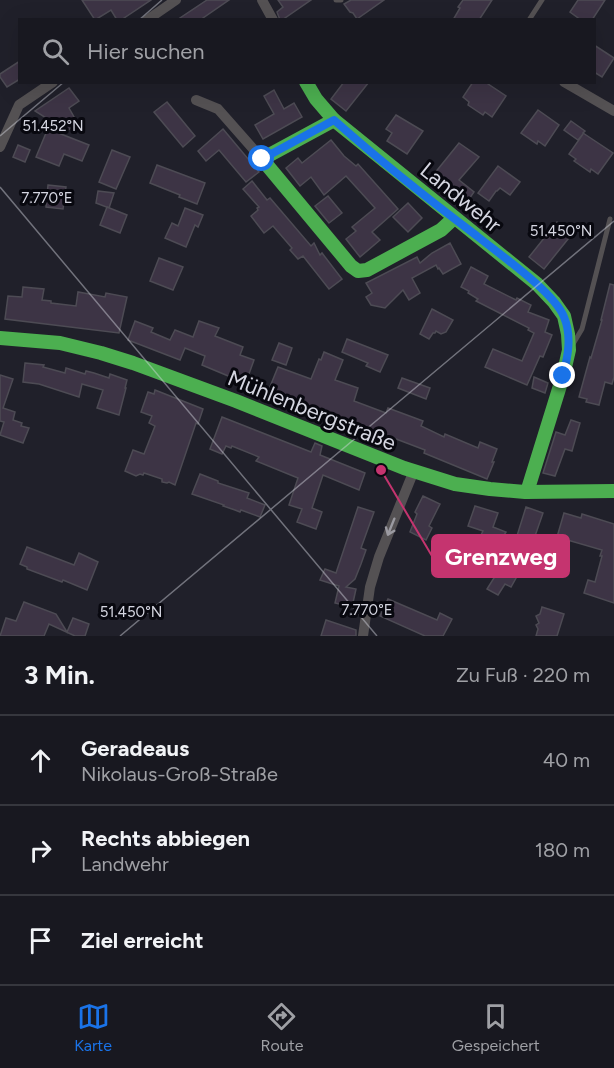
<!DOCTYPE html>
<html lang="de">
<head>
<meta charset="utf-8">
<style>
	body { margin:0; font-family:Figtree,sans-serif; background:#25252d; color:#f1f3f6 }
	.stop { position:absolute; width:18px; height:18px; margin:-14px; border:4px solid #1a73e8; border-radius:50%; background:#fff }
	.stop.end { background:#1a73e8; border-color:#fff; box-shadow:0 2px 6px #0008 }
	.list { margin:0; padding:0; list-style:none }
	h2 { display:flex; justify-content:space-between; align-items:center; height:78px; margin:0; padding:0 24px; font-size:26px }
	h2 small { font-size:20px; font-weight:400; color:#9fa0a5 }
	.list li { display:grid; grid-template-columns:39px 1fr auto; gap:18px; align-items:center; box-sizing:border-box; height:90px; padding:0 24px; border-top:2px solid #36373e }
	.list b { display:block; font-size:22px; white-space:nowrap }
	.list p { margin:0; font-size:20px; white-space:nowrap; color:#9fa0a5 }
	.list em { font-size:20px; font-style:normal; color:#9fa0a5 }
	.icon { flex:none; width:33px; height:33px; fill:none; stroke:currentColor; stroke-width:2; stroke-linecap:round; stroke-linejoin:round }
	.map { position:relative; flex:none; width:614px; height:636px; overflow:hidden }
	.search { position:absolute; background:#181820; box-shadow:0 6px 24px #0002; left:18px; right:18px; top:18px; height:66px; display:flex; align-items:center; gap:15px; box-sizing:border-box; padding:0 21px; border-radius:0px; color:#9fa0a5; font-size:22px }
	.sheet { height:348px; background:#181820 }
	nav { display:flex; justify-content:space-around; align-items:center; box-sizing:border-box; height:84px; border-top:2px solid #36373e; background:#181820; font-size:16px; color:#9fa0a5 }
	nav a { display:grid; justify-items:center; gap:3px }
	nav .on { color:#1a73e8 }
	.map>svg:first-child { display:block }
	.building { fill:#3d3445; stroke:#4d4b54; stroke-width:1.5 }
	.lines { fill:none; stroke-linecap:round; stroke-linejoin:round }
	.lane { stroke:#545153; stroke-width:5 }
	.street { stroke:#545153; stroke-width:10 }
	.fast { stroke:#4caf50; stroke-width:14 }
	.oneway { stroke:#9b9aa1 }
	.route { stroke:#1a73e8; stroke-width:8 }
	.ticks { fill:none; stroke:#d5d6e1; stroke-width:1.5; stroke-opacity:0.45 }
	.labels { text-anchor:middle; stroke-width:6; stroke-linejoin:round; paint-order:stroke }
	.street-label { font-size:22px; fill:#d5d6e1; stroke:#08080f }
	.ticks-label { font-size:15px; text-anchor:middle; fill:#d5d6e1; stroke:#08080f; stroke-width:6; stroke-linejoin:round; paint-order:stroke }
	.leader { fill:none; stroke:#c5346f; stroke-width:2 }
	.callout-dot { fill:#c5346f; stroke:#08080f; stroke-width:2 }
	.callout { fill:#c5346f; stroke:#c5346f; stroke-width:2 }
	.callout-label { font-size:24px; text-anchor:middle; font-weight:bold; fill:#fff }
</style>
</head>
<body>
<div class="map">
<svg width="614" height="636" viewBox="0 0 614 636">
	<rect width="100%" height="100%" fill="#20202a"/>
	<!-- building -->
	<g class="building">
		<polygon points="82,0 151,0 121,20 117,20 111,10 95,20"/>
		<polygon points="207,0 229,0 200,20 177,20"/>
		<polygon points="278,0 311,0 282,20 280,20 277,12 283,7"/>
		<polygon points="351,0 384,0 357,19 353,13 350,12 344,4"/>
		<polygon points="463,0 492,0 479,20 453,20 460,8 458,7"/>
		<polygon points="578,0 605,0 592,20 581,20 570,12"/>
		<polygon points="594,45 614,58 602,77 594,72"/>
		<polygon points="20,61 20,79 7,87 0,77 0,74"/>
		<polygon points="344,82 369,82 346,111 331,99"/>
		<polygon points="473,82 485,82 506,96 492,117 485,112 483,115 468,105 469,102 463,97"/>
		<polygon points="69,88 79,101 69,108 78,124 61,134 89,145 82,161 64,154 59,166 36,157 51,121 35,111"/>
		<polygon points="274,90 284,109 294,103 302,117 263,139 255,125 274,114 264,96"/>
		<polygon points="167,102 195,136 183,147 154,112"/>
		<polygon points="538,110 559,125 545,146 538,141 537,144 521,133"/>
		<polygon points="396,115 423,131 407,154 387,141 392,133 386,129"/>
		<polygon points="571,121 585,131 583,133 613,153 598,174 591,169 590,172 574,161 576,159 569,154 583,134 578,140 564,130"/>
		<polygon points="223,129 259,172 246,182 219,150 206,161 198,151"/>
		<polygon points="331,140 344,156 356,166 358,164 398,209 372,232 380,240 360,257 346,239 356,231 352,227 375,208 346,176 324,195 311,177 300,186 286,168 298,158 302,163"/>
		<polygon points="459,143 479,157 459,180 474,192 467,202 448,187 445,190 443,188 442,190 430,179"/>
		<polygon points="18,145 30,150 25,162 13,157"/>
		<polygon points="112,150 130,157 116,189 99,182"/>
		<polygon points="157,165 205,183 197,204 179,197 180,195 150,183"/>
		<polygon points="498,166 520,182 510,195 500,188 497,191 496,191 489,201 478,193"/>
		<polygon points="252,181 267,200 270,198 311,246 314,243 320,255 322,253 342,279 329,289 303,256 298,259 290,250 292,248 273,226 264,233 251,216 258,210 257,208 259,207 243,189"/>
		<polygon points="48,185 66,187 63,209 46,207"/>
		<polygon points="98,191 114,193 109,208 96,203"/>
		<polygon points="328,196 342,213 329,223 315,206"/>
		<polygon points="408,203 422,218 408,232 393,217"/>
		<polygon points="107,207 127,215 120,233 100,225"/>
		<polygon points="185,208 203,215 198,227 195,225 186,247 165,238 172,223 178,226"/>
		<polygon points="557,222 572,234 544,269 529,257"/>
		<polygon points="450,243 461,264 443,274 439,268 438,269 436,265 412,278 420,293 409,300 403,290 385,308 371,305 366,297 372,293 366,283 417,257 420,263 432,253"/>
		<polygon points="159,258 183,267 173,290 150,281"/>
		<polygon points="471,267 488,276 484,284 516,300 517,298 531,305 528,312 549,320 545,332 552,335 543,357 540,356 527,385 485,367 493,349 522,361 534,333 528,330 529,328 476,301 478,299 468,293 469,291 461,287"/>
		<polygon points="610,284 614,285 614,377 612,384 605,382 599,405 586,402 587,399 579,397 590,357 591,358 602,320 601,320"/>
		<polygon points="23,287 44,289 42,300 51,301 51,303 76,306 78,292 105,297 106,293 127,297 119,333 5,319 8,296 22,297"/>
		<polygon points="432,309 453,320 446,332 441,334 436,331 435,333 433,333 429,339 420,334"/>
		<polygon points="135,321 153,328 151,332 170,340 175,330 193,337 199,321 219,328 215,336 243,347 240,355 254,360 245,385 232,380 233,378 202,365 205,356 185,348 180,360 128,340"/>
		<polygon points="347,339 388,355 380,372 366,366 368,363 342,352"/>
		<polygon points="279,343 292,348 286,365 272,360"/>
		<polygon points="324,352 343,360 335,380 358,388 354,401 386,413 388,408 423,421 421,426 444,437 445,434 478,448 480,442 497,449 492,462 494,462 487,479 424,453 425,450 362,426 360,429 327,416 327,417 267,394 278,367 311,379 319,359 321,360"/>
		<polygon points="25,363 44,365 43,367 65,373 66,368 85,374 86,371 94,373 109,378 110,374 127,380 125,388 126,388 119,415 97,408 103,390 82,384 79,397 39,384 23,382"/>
		<polygon points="0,375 13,379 3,408 15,412 13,420 22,423 21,426 29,428 23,443 0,435 4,422 0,421"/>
		<polygon points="534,377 548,383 545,393 532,388"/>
		<polygon points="402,378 430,388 426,399 398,388"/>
		<polygon points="155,390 203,409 198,424 196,423 175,485 169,482 167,483 162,482 162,479 144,473 143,475 140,474 136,476 125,471 133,450 144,454 155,426 149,423 152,416 141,412 148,392 154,394"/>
		<polygon points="222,417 311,452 315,443 322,446 320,455 365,473 359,490 323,475 312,508 322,512 316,529 297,522 302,509 289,505 298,478 256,461 259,457 232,446 231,448 226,446 222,454 210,449"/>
		<polygon points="571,420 580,423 572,451 565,449 555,476 543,473 556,432 565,435"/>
		<polygon points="200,474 218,481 218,483 249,493 247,498 265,505 260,517 241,510 240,512 235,510 223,506 224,505 192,494"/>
		<polygon points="423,496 440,504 429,526 432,528 426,540 410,532 417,514 415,512"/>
		<polygon points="475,506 498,513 493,527 506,532 499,543 480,537 483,531 468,526"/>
		<polygon points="358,507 374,512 361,548 366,550 361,564 355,579 346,587 356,589 352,607 335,603 339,586 320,580 325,569 336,573"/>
		<polygon points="526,507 543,513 534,539 532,538 530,544 516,539"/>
		<polygon points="564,513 581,518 582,514 614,524 614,603 584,593 588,580 595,582 602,556 600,556 602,550 557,537"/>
		<polygon points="27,547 74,565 79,553 98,562 87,590 63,580 62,582 27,569 27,567 20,564"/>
		<polygon points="498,557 520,571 511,587 505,584 498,595 487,589 494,578 488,574"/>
		<polygon points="388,599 437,620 440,613 452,619 443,636 425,636 380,616"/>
		<polygon points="24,602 56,614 67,632 73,618 89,624 85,636 75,636 49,624 44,636 0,636 6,618 16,621"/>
		<polygon points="542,607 564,614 557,636 536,636 538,629 536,625 539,623 536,616 540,614"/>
		<polygon points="326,620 356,630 356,636 321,636"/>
	</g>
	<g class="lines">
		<!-- lane -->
		<g class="lane">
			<polyline points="336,0 341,0"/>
			<polyline points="529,20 542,0"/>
			<polyline points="573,344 582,329 610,219"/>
		</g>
		<!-- street -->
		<g class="street">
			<polyline points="262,0 273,20"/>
			<polyline points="147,20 176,0"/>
			<polyline points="564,82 614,111"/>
			<polyline points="196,100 218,109 262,159"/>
			<polyline points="0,147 19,105 53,82"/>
			<polyline points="363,636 370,587 379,557 413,473"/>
		</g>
		<!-- fast -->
		<g class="fast">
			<polyline points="306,82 316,99 334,120 537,284 554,302 564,316 568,334 569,350 563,376 527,492"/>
			<polyline points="334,120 262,159 351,266 358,271 367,270 441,230 454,218"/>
			<polyline points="0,338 60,343 101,353 133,363 236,401 404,468 455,484 490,489 525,492 614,491"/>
		</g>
	</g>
	<!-- one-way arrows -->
	<defs><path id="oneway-shaft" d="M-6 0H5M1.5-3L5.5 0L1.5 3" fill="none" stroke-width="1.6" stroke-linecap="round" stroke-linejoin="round" transform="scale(1.5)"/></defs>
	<use class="oneway" href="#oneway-shaft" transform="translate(391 527) rotate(112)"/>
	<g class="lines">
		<!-- route -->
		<path class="route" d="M 262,159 L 334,120 C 380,161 428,199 477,236 C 499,254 554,292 564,317 C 572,336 568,356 563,376"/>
	</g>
	<!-- ticks -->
	<path class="ticks" d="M 139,20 L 162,0M 0,136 L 64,82M 0,187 L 377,636M 120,636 L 614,221"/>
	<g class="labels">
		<!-- street labels -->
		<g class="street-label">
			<text transform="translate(461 197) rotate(39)" y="8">Landwehr</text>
			<text transform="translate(312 410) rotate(22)" y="8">Mühlenbergstraße</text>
		</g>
	</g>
	<g class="ticks-label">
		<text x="53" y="131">51.452°N</text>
		<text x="47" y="203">7.770°E</text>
		<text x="561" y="236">51.450°N</text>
		<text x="367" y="615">7.770°E</text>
		<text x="131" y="617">51.450°N</text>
	</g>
	<!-- callouts -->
	<path class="leader" d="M381 470L432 556"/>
	<circle class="callout-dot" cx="381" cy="470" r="6"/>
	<rect class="callout" x="432" y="535" width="137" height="42" rx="6"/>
	<g class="callout-label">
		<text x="501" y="565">Grenzweg</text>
	</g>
</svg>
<div class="stop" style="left:262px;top:159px"></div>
<div class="stop end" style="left:563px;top:376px"></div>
<div class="search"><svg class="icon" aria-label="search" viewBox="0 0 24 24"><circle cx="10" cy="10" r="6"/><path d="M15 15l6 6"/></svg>Hier suchen</div>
</div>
<section class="sheet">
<h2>3 Min.<small>Zu Fuß · 220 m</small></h2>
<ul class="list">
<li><svg class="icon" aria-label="ahead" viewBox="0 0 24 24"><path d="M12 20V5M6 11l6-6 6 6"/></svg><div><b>Geradeaus</b><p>Nikolaus-Groß-Straße</p></div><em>40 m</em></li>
<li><svg class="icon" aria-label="right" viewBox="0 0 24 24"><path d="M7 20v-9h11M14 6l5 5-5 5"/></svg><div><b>Rechts abbiegen</b><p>Landwehr</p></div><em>180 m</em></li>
<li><svg class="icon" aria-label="arrive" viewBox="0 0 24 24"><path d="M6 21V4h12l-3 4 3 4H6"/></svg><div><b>Ziel erreicht</b></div></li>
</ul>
</section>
<nav>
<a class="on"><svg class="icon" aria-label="map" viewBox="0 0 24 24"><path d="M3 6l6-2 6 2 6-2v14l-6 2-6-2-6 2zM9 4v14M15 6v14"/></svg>Karte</a>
<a><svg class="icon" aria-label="directions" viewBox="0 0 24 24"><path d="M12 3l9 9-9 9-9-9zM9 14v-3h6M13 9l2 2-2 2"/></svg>Route</a>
<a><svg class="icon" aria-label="saved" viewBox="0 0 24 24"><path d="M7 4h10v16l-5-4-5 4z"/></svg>Gespeichert</a>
</nav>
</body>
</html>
